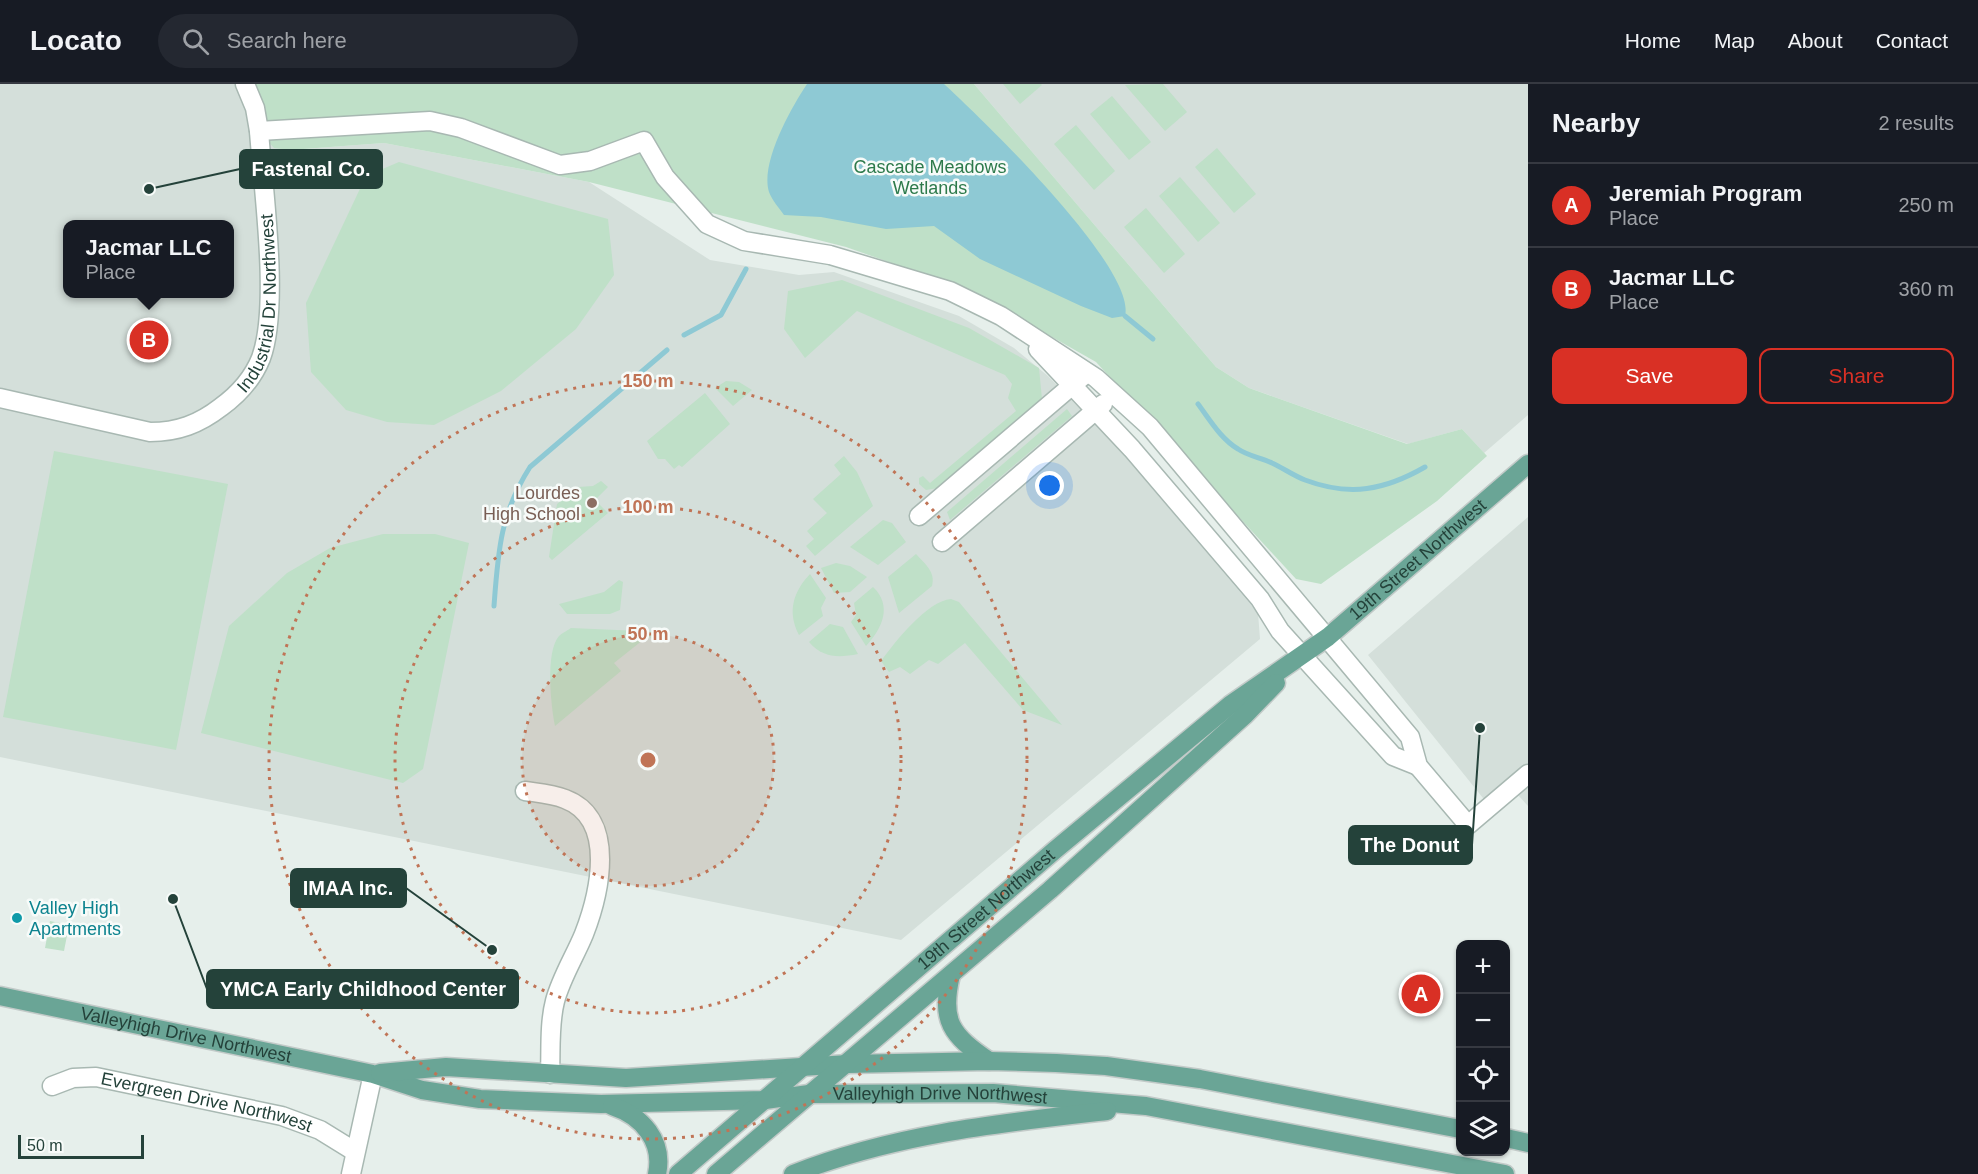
<!DOCTYPE html>
<html lang="en">
<head>
<meta charset="utf-8">
<style>
	body { margin:0; font-family:Arial,sans-serif; background:#242831; color:#f1f3f6 }
	.controls { position:absolute; right:18px; bottom:18px; display:grid; overflow:hidden; border-radius:12px; box-shadow:0 2px 4px #0004 }
	.controls button { width:54px; height:54px; display:grid; place-items:center; padding:0; border:0; border-bottom:2px solid #363941; background:#171b24; color:#f1f3f6; font:30px sans-serif }
	.scale { position:absolute; left:18px; bottom:15px; width:126px; box-sizing:border-box; padding-left:6px; border:3px solid #24423a; border-top:0; font-size:16px; line-height:21px; white-space:nowrap; color:#24423a; -webkit-text-stroke:4px #f7fbf9; paint-order:stroke }
	.you { position:absolute; left:1050px; top:402px; width:21px; height:21px; margin:-15px; border:4px solid #fff; border-radius:50%; background:#1a73e8; box-shadow:0 0 0 9px #1a73e833 }
	.badge { display:grid; place-items:center; width:39px; height:39px; border-radius:50%; background:#d93025; color:#fff; font-size:20px; font-weight:700 }
	.pin { position:absolute; translate:-50% -50%; border:3px solid #fff; box-shadow:0 2px 6px #0006 }
	.popup { position:absolute; left:63px; top:136px; width:171px; height:78px; box-sizing:border-box; display:grid; place-content:center; border-radius:12px; background:#171b24; filter:drop-shadow(0 2px 4px #0005); font-size:20px; white-space:nowrap; color:#9ea1a6 }
	.popup b { font-size:22px; color:#f1f3f6 }
	.popup::after { content:''; position:absolute; left:50%; top:100%; margin-left:-12px; border:12px solid transparent; border-top-color:#171b24 }
	.list { margin:0; padding:0; list-style:none }
	h2 { display:flex; justify-content:space-between; align-items:center; height:78px; margin:0; padding:0 24px; font-size:26px }
	h2 small { font-size:20px; font-weight:400; color:#9ea1a6 }
	.list li { display:grid; grid-template-columns:39px 1fr auto; gap:18px; align-items:center; box-sizing:border-box; height:84px; padding:0 24px; border-top:2px solid #363941 }
	.list b { display:block; font-size:22px; white-space:nowrap }
	.list p { margin:0; font-size:20px; white-space:nowrap; color:#9ea1a6 }
	.list em { font-size:20px; font-style:normal; color:#9ea1a6 }
	.actions { display:flex; gap:12px; padding:18px 24px }
	.actions a { flex:1; padding:14px 0; border:2px solid #d93025; border-radius:12px; text-align:center; font-size:21px; color:#d93025 }
	.actions .main { background:#d93025; color:#fff }
	.icon { flex:none; width:33px; height:33px; fill:none; stroke:currentColor; stroke-width:2; stroke-linecap:round; stroke-linejoin:round }
	.map { position:relative; flex:none; width:1528px; height:1090px; overflow:hidden }
	header { display:flex; align-items:center; gap:36px; box-sizing:border-box; height:84px; padding:0 30px; background:#171b24; border-bottom:2px solid #363941 }
	header strong { font-size:28px }
	nav { display:flex; gap:33px; margin-inline-start:auto; font-size:21px }
	.search { width:420px; height:54px; background:#242831; display:flex; align-items:center; gap:15px; box-sizing:border-box; padding:0 21px; border-radius:33px; color:#9ea1a6; font-size:22px }
	main { display:flex }
	aside { flex:1; background:#171b24 }
	.map>svg:first-child { display:block }
	.built { fill:#d4dfda; fill-rule:evenodd }
	.green { fill:#bfe0c8 }
	.water { fill:#8ec9d4 }
	.lines { fill:none; stroke-linecap:round; stroke-linejoin:round }
	.stream { stroke:#8ec9d4; stroke-width:5 }
	.minor-casing { stroke:#a8b8b2; stroke-width:21 }
	.major-casing { stroke:#c2cac8; stroke-width:21 }
	.minor { stroke:#fff; stroke-width:18 }
	.major { stroke:#6aa596; stroke-width:18 }
	.ring { fill:none; stroke:#c07456; stroke-width:3; stroke-dasharray:3 6 }
	.education-dot { fill:#8d6e63; stroke:#f7fbf9; stroke-width:2 }
	.culture-dot { fill:#0f9aa8; stroke:#f7fbf9; stroke-width:2 }
	.labels { text-anchor:middle; stroke-width:5; stroke-linejoin:round; paint-order:stroke }
	.park-label { font-size:18px; fill:#2d7a4b; stroke:#f7fbf9 }
	.street-label { font-size:18px; fill:#24423a; stroke:#f7fbf9 }
	.education-label { font-size:18px; fill:#785e54; stroke:#f7fbf9; text-anchor:end }
	.culture-label { font-size:18px; fill:#0d838f; stroke:#f7fbf9; text-anchor:start }
	.centre { fill:#c07456; stroke:#f7fbf9; stroke-width:3 }
	.ring-label { font-size:18px; text-anchor:middle; font-weight:bold; fill:#c07456; stroke:#f7fbf9; stroke-width:5; stroke-linejoin:round; paint-order:stroke }
	.leader { fill:none; stroke:#24423a; stroke-width:2 }
	.callout-dot { fill:#24423a; stroke:#f7fbf9; stroke-width:2 }
	.callout { fill:#24423a; stroke:#24423a; stroke-width:2 }
	.callout-label { font-size:20px; text-anchor:middle; font-weight:bold; fill:#fff }
</style>
</head>
<body>
<header>
<strong>Locato</strong>
<div class="search"><svg class="icon" aria-label="search" viewBox="0 0 24 24"><circle cx="10" cy="10" r="6"/><path d="M15 15l6 6"/></svg>Search here</div>
<nav><a>Home</a><a>Map</a><a>About</a><a>Contact</a></nav>
</header>
<main>
<div class="map">
<svg width="1528" height="1090" viewBox="0 0 1528 1090">
	<rect width="100%" height="100%" fill="#e6efeb"/>
	<!-- built -->
	<g class="built">
		<path d="M 0,0 L 245,0 L 290,66 L 384,59 L 589,98 L 710,176 L 799,191 L 834,188 L 959,232 L 1014,264 L 1048,292 L 1116,362 L 1258,529 L 1260,555 L 901,856 L 0,673 ZM 68,140 L 230,140 L 230,210 L 68,210 Z"/>
		<polygon points="974,0 1528,0 1528,331 1484,369 1462,345 1408,360 1249,304 1216,283"/>
		<polygon points="1528,433 1528,722 1517,710 1495,729 1368,571"/>
	</g>
	<!-- green -->
	<g class="green">
		<polygon points="245,0 974,0 1216,283 1249,304 1407,360 1462,345 1487,372 1437,417 1321,500 1296,495 1096,278 971,207 846,163 589,98 384,59 290,66 274,64 259,47"/>
		<polygon points="1003,0 1041,0 1042,1 1020,20"/>
		<polygon points="1163,0 1187,28 1165,47 1125,1"/>
		<polygon points="1112,12 1151,58 1129,76 1090,30"/>
		<polygon points="1076,41 1115,87 1094,106 1054,60"/>
		<polygon points="1217,64 1256,110 1234,129 1195,83"/>
		<polygon points="399,78 608,135 614,191 576,245 501,307 434,341 387,338 346,326 311,288 306,219 366,92"/>
		<polygon points="1180,93 1220,139 1198,158 1159,112"/>
		<polygon points="1146,124 1185,170 1164,189 1124,143"/>
		<polygon points="842,196 969,244 1039,284 1042,315 938,404 926,406 919,400 919,394 923,392 930,399 1016,327 1008,314 1012,300 1005,291 857,227 805,274 784,245 788,207"/>
		<polygon points="726,297 739,298 752,306 733,322 715,304"/>
		<polygon points="705,309 730,340 682,383 679,381 674,385 665,375 658,375 647,357"/>
		<polygon points="1067,325 1072,332 950,436 947,428"/>
		<polygon points="54,367 228,400 176,666 3,633"/>
		<polygon points="844,372 857,388 873,422 815,472 806,462 814,455 807,447 827,429 813,415 841,390 834,381"/>
		<polygon points="601,397 608,403 595,416 608,429 552,476 549,473 557,420 578,403 593,402"/>
		<polygon points="883,436 892,439 906,458 878,481 850,463"/>
		<polygon points="383,450 435,450 469,459 423,685 403,699 201,649 229,542 287,489 330,464"/>
		<path d="M 916,470 C 925,480 936,488 932,502 L 899,529 L 888,493 Z"/>
		<polygon points="836,479 850,482 867,493 850,508 834,509 821,484"/>
		<path d="M 810,490 L 826,514 L 821,524 L 823,532 L 799,551 C 787,528 793,508 810,490 Z"/>
		<polygon points="619,496 623,498 620,526 610,530 567,530 559,520 604,508"/>
		<path d="M 873,503 C 893,522 882,545 866,562 L 851,538 L 856,531 L 854,519 Z"/>
		<path d="M 951,515 L 959,518 L 1062,641 L 1023,626 L 965,559 L 938,580 L 929,576 L 910,590 L 900,583 L 889,588 L 881,577 C 895,558 927,517 951,515 Z"/>
		<path d="M 830,540 L 843,543 L 858,570 C 838,574 823,574 809,558 Z"/>
		<path d="M 571,544 L 663,548 L 665,550 L 656,558 L 648,552 L 614,579 L 621,587 L 555,642 C 551,622 545,568 559,552 C 562,549 568,546 571,544 Z"/>
		<polygon points="50,837 69,841 64,867 45,864"/>
	</g>
	<!-- water -->
	<path class="water" d="M 807,0 L 944,0 C 981,34 1137,184 1125,232 L 1112,234 L 1081,222 L 980,175 L 934,142 L 886,145 L 821,133 L 784,131 C 779,124 772,116 769,108 C 760,79 791,24 807,0 Z"/>
	<g class="lines">
		<!-- stream -->
		<g class="stream">
			<polyline points="1125,232 1153,255"/>
			<polyline points="684,251 721,231 746,185"/>
			<path d="M 1198,320 C 1210,336 1221,355 1238,365 C 1248,372 1262,374 1272,379 C 1283,384 1294,392 1305,396 C 1350,413 1385,406 1425,383"/>
			<path d="M 494,522 C 498,468 500,430 530,383 L 667,266"/>
		</g>
		<!-- minor casing -->
		<g class="minor-casing">
			<g id="minor">
				<polyline points="259,47 430,37 461,44 560,81 590,77 644,57 665,93 707,140 744,157 830,171 950,207 1001,232 1096,294 1150,343 1410,653 1418,682 1468,741 1528,690"/>
				<polyline points="1038,265 1132,365 1260,515 1280,547 1393,672 1418,682"/>
				<path id="s1" d="M 0,314 L 150,348 C 178,348 199,340 221,323 C 239,310 253,294 261,274 C 280,222 263,105 259,47 L 255,24 L 245,0"/>
				<polyline points="919,432 1082,293"/>
				<polyline points="942,458 1103,320"/>
				<path d="M 525,707 C 538,709 552,710 565,715 C 618,735 599,811 584,850 C 575,872 561,894 555,917 C 549,940 551,966 550,990"/>
				<path id="s2" d="M 52,1002 L 73,994 L 96,993 L 282,1032 L 320,1046 L 354,1067"/>
				<polyline points="351,1090 373,990"/>
			</g>
		</g>
		<!-- major casing -->
		<g class="major-casing">
			<g id="major">
				<path d="M 951,891 C 940,937 951,951 989,977"/>
				<path id="s3" d="M 0,912 L 373,990 L 422,1006 L 480,1015 L 601,1020 L 765,1016 L 809,1010 L 993,1009 L 1146,1022 L 1505,1090"/>
				<polyline points="380,989 446,983 626,994 848,980 989,977 1056,979 1106,982 1200,995 1460,1045"/>
				<path d="M 612,1022 C 642,1032 664,1057 657,1090"/>
				<polyline points="1506,1054 1528,1059"/>
				<path id="s4" d="M 678,1090 L 1055,766 L 1230,621 L 1328,553 L 1528,380"/>
				<polyline points="716,1090 1050,806 1245,631 1276,599"/>
				<path d="M 793,1090 C 894,1050 1000,1039 1107,1027"/>
			</g>
		</g>
		<!-- minor -->
		<use href="#minor" class="minor"/>
		<!-- major -->
		<use href="#major" class="major"/>
	</g>
	<!-- distance rings -->
	<circle cx="648" cy="676" r="126" fill="#c07456" fill-opacity=".12"/>
	<g class="ring">
		<circle cx="648" cy="676" r="126"/>
		<circle cx="648" cy="676" r="253"/>
		<circle cx="648" cy="676" r="379"/>
	</g>
	<!-- markers -->
	<circle class="education-dot" cx="592" cy="419" r="6"/>
	<circle class="culture-dot" cx="17" cy="834" r="6"/>
	<g class="labels">
		<!-- park labels -->
		<g class="park-label">
			<text x="930" y="89">Cascade Meadows<tspan x="930" dy="21">Wetlands</tspan></text>
		</g>
		<!-- street labels -->
		<g class="street-label">
			<text dy="6" stroke="none"><textPath href="#s1" startOffset="348">Industrial Dr Northwest</textPath></text>
			<text dy="6" stroke="none"><textPath href="#s4" startOffset="962">19th Street Northwest</textPath></text>
			<text dy="6" stroke="none"><textPath href="#s4" startOffset="406">19th Street Northwest</textPath></text>
			<text dy="6" stroke="none"><textPath href="#s3" startOffset="190">Valleyhigh Drive Northwest</textPath></text>
			<text dy="6" stroke="none"><textPath href="#s3" startOffset="952">Valleyhigh Drive Northwest</textPath></text>
			<text dy="6" stroke="none"><textPath href="#s2" startOffset="159">Evergreen Drive Northwest</textPath></text>
		</g>
		<!-- education labels -->
		<g class="education-label">
			<text x="580" y="415">Lourdes<tspan x="580" dy="21">High School</tspan></text>
		</g>
		<!-- culture labels -->
		<g class="culture-label">
			<text x="29" y="830">Valley High<tspan x="29" dy="21">Apartments</tspan></text>
		</g>
	</g>
	<circle cx="648" cy="676" r="9" class="centre"/>
	<g class="ring-label">
		<text x="648" y="303">150 m</text>
		<text x="648" y="429">100 m</text>
		<text x="648" y="556">50 m</text>
	</g>
	<!-- callouts -->
	<path class="leader" d="M149 105L240 85M1480 644L1472 761M492 866L406 804M173 815L207 905"/>
	<g class="callout-dot">
		<circle cx="149" cy="105" r="6"/>
		<circle cx="1480" cy="644" r="6"/>
		<circle cx="492" cy="866" r="6"/>
		<circle cx="173" cy="815" r="6"/>
	</g>
	<g class="callout">
		<rect x="240" y="66" width="142" height="38" rx="6"/>
		<rect x="1349" y="742" width="123" height="38" rx="6"/>
		<rect x="291" y="785" width="115" height="38" rx="6"/>
		<rect x="207" y="886" width="311" height="38" rx="6"/>
	</g>
	<g class="callout-label">
		<text x="311" y="92">Fastenal Co.</text>
		<text x="1410" y="768">The Donut</text>
		<text x="348" y="811">IMAA Inc.</text>
		<text x="363" y="912">YMCA Early Childhood Center</text>
	</g>
</svg>
<div class="controls">
<button>+</button>
<button>−</button>
<button><svg class="icon" aria-label="locate" viewBox="0 0 24 24"><circle cx="12" cy="12" r="6"/><path d="M12 2v4M12 18v4M2 12h4M18 12h4"/></svg></button>
<button><svg class="icon" aria-label="layers" viewBox="0 0 24 24"><path d="M12 4l9 5-9 5-9-5zM3 14l9 5 9-5"/></svg></button>
</div>
<div class="scale">50 m</div>
<div class="you"></div>
<div class="pin badge" style="left:1421px;top:910px">A</div>
<div class="pin badge" style="left:149px;top:256px">B</div>
<div class="popup"><b>Jacmar LLC</b>Place</div>
</div>
<aside>
<h2>Nearby<small>2 results</small></h2>
<ul class="list">
<li><span class="badge">A</span><div><b>Jeremiah Program</b><p>Place</p></div><em>250 m</em></li>
<li><span class="badge">B</span><div><b>Jacmar LLC</b><p>Place</p></div><em>360 m</em></li>
</ul>
<div class="actions"><a class="main">Save</a><a>Share</a></div>
</aside>
</main>
</body>
</html>
